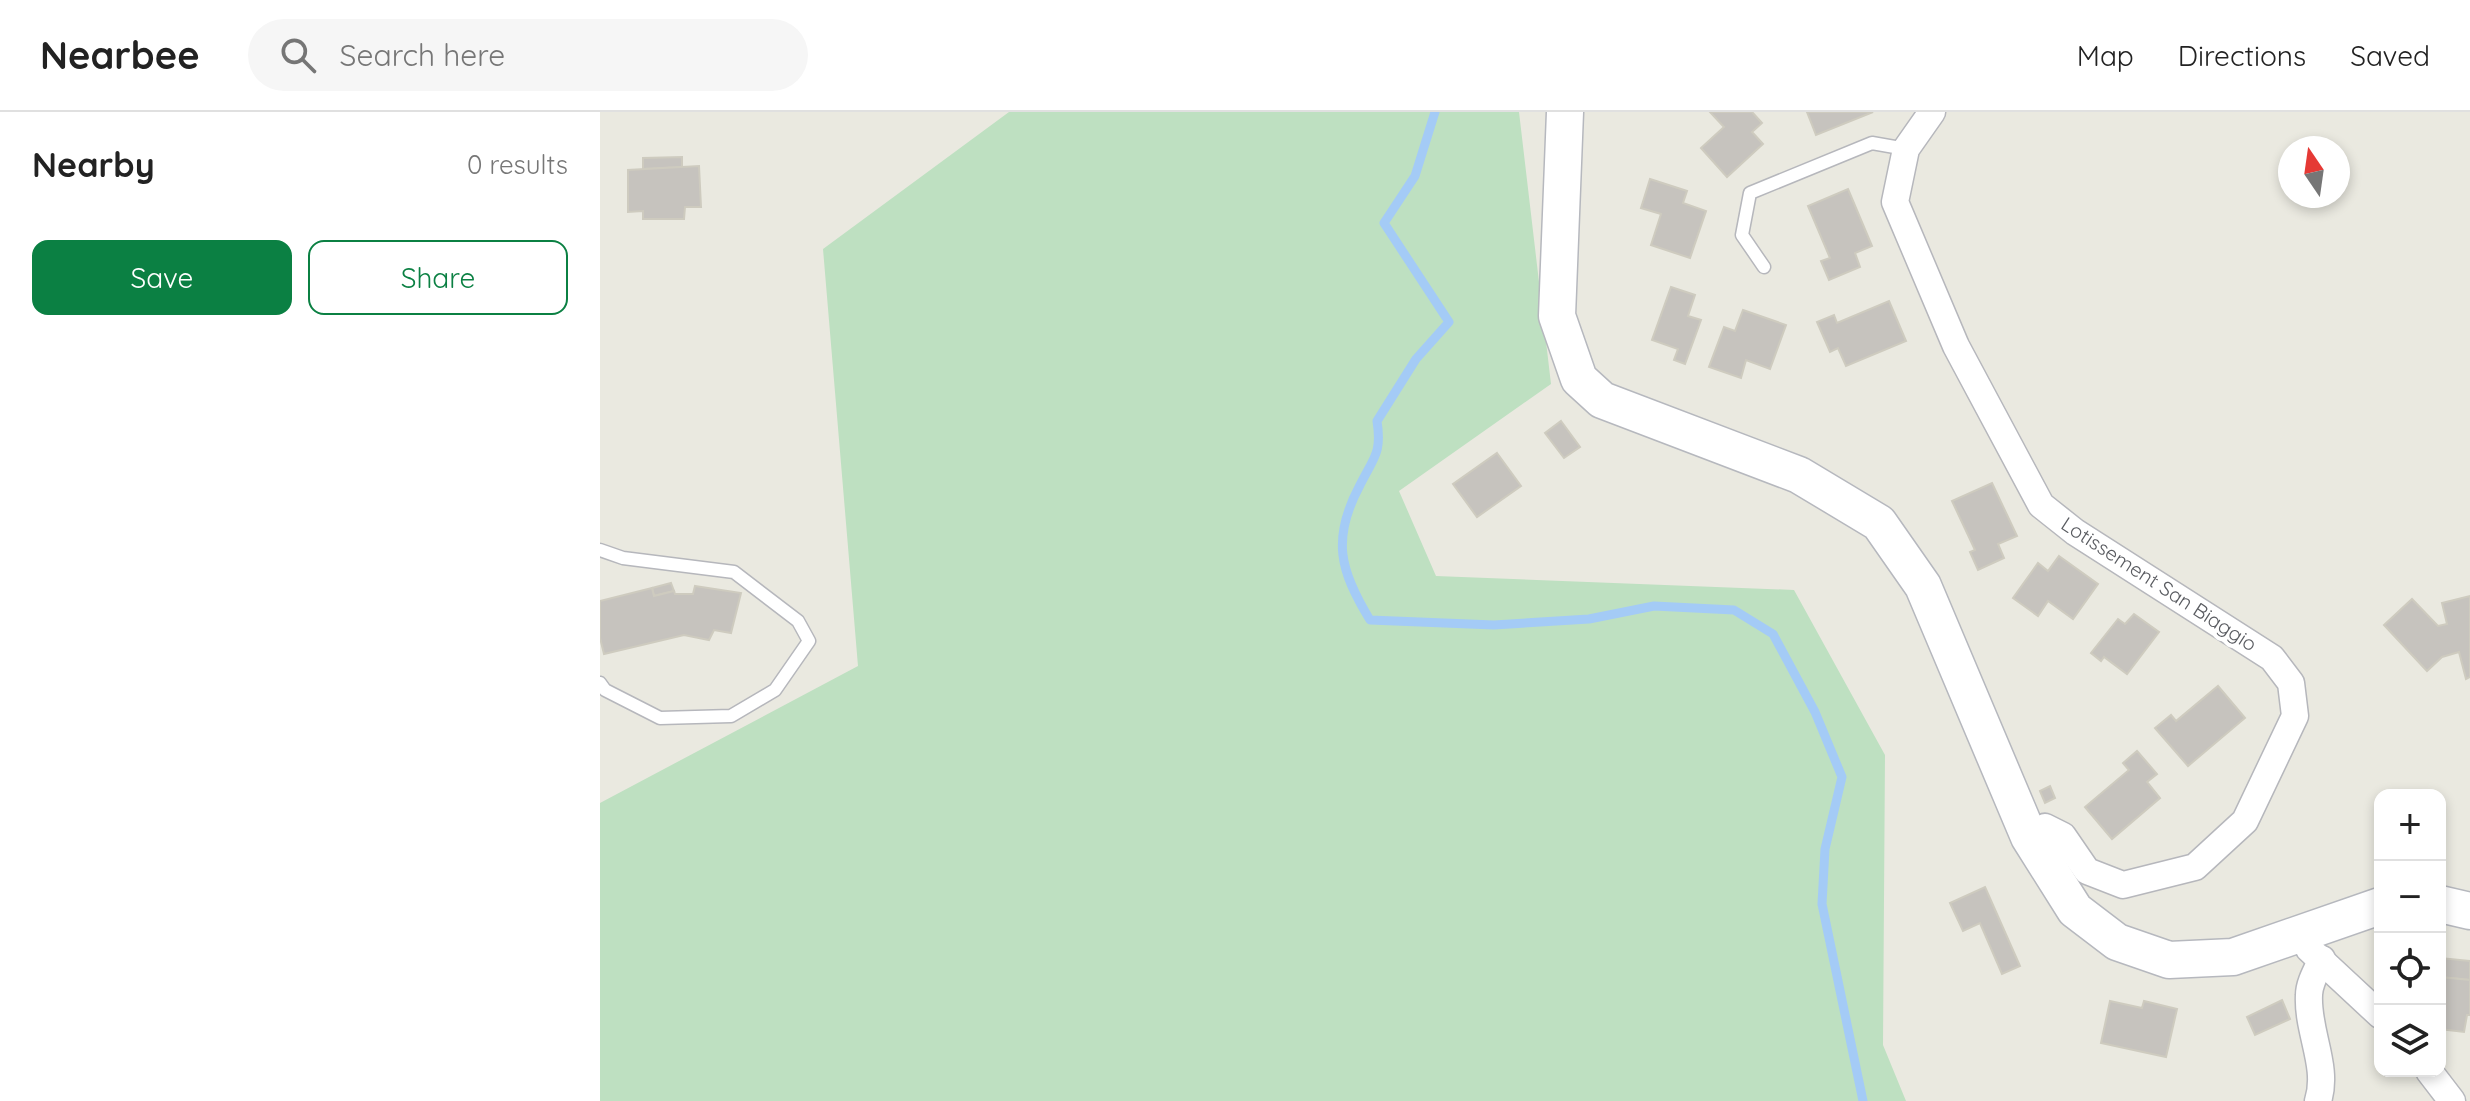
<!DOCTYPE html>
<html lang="en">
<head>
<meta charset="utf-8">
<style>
	body { margin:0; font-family:Quicksand,sans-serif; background:#f6f6f6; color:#222 }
	.controls { position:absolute; right:24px; bottom:24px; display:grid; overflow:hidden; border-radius:16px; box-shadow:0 4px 12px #0003 }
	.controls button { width:72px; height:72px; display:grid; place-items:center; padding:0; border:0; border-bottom:2px solid #e0e0e0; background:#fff; color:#222; font:40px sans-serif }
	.compass { position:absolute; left:1678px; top:24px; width:72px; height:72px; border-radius:50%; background:#fff; box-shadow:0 4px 12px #0003; rotate:347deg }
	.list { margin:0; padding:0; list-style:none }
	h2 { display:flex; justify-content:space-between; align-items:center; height:104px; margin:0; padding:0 32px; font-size:34px }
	h2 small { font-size:26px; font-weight:400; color:#767676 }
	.actions { display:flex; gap:16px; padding:24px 32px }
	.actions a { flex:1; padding:18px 0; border:2px solid #0b8043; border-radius:16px; text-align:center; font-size:28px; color:#0b8043 }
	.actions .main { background:#0b8043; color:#fff }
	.icon { flex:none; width:44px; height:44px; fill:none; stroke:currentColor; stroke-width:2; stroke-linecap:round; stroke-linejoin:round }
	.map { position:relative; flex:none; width:1870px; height:989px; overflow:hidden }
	header { display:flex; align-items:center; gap:48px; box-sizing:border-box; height:112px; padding:0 40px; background:#fff; border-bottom:2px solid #e0e0e0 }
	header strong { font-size:38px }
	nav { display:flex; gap:44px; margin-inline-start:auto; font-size:28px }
	.search { width:560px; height:72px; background:#f6f6f6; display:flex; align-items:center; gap:20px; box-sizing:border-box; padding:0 28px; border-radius:44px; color:#767676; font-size:30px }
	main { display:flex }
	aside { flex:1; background:#fff }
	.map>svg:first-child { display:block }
	.green { fill:#bee0c1 }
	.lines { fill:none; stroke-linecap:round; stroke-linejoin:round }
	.stream { stroke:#a4cbf6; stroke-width:9 }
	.building { fill:#c6c3be; stroke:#cecbbf; stroke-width:2 }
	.lane-casing { stroke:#b6b7bc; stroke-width:15 }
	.street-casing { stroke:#b6b7bc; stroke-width:29 }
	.secondary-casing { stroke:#b6b8be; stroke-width:39 }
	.lane { stroke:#fff; stroke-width:12 }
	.street { stroke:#fff; stroke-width:26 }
	.secondary { stroke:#fff; stroke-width:36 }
	.labels { text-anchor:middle; stroke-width:8; stroke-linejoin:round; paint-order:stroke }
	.street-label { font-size:20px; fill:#595b60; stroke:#fff }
</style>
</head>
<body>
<header>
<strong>Nearbee</strong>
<div class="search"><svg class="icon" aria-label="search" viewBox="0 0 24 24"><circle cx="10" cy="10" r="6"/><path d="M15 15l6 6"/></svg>Search here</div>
<nav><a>Map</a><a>Directions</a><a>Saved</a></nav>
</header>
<main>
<aside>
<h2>Nearby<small>0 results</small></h2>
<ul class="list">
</ul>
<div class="actions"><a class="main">Save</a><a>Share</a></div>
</aside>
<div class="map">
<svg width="1870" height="989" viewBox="0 0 1870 989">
	<rect width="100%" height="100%" fill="#eae9e0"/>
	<!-- green -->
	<polygon class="green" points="409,0 919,0 951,272 799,379 836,464 1194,478 1285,643 1283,933 1306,989 0,989 0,691 258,554 223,137"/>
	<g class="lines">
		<!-- stream -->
		<path class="stream" d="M 835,0 L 815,64 L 784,111 L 849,210 L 816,247 L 777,309 C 782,341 774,345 760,373 C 731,427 740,459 770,508 L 894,513 L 989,507 L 1054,494 L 1134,498 L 1173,522 L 1215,600 L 1242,665 L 1225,737 L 1222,792 L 1263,989"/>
	</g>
	<!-- building -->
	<g class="building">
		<polygon points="1110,0 1152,0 1162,11 1152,20 1163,32 1127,65 1101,36 1124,15"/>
		<polygon points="1207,0 1273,0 1216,23"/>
		<polygon points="82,45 82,55 43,57 43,46"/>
		<polygon points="99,54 101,95 85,95 84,107 43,107 43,99 28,100 28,58"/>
		<polygon points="1050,67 1087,79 1083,91 1106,99 1090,146 1051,133 1061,102 1041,96"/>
		<polygon points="1248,77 1272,134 1255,141 1260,155 1229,168 1221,149 1230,146 1208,94"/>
		<polygon points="1071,175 1095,183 1088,204 1101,208 1085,252 1074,248 1078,237 1052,228"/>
		<polygon points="1289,189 1306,229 1246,254 1238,236 1230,240 1217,210 1234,203 1237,211"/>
		<polygon points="1143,198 1186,213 1170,257 1146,248 1141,266 1109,255 1124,215 1135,219"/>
		<polygon points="961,309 980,335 964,346 945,321"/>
		<polygon points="897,341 921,374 877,405 853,372"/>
		<polygon points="1392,371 1417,424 1398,432 1404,446 1378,458 1370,440 1375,438 1352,389"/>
		<polygon points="1459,444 1498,472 1473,507 1448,489 1438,504 1413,486 1438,451 1448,459"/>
		<polygon points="71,471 74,479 54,484 52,476"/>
		<polygon points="95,474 141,481 131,521 114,518 109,528 84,523 4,542 0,526 0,489 52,476 54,484 74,479 75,482 93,482"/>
		<polygon points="1870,484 1870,565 1866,567 1859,540 1842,545 1827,559 1784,513 1812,487 1838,514 1847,512 1842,491"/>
		<polygon points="1534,502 1559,520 1527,562 1504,545 1501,549 1491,541 1518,507 1525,512"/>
		<polygon points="1618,574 1645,606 1588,654 1555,616 1571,603 1576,609"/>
		<polygon points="1537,639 1557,662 1547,670 1560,686 1512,727 1485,695 1529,658 1523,651"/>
		<polygon points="1450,674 1455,686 1445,691 1440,679"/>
		<polygon points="1385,775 1420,854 1402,862 1380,811 1363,819 1350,791"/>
		<polygon points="1840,846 1870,849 1870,868 1840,865"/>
		<polygon points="1840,865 1870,868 1870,903 1867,903 1864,920 1840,917"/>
		<polygon points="1682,888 1690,907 1655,923 1647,905"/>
		<polygon points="1510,889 1542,896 1544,889 1577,897 1566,945 1501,931"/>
	</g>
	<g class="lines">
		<!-- lane casing -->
		<g class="lane-casing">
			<g id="lane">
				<polyline points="1164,155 1142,123 1150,81 1272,31 1306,37"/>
				<polyline points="0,438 23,446 134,460 198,509 209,529 175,578 131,604 60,606 5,578 0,571"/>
			</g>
		</g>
		<!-- street casing -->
		<g class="street-casing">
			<g id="street">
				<polyline points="1332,0 1306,37 1295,90 1356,234 1441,393 1475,420 1672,546 1691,571 1695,604 1645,709 1595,755 1523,773 1487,759 1463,724 1445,715 1429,725"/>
				<polyline points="1709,837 1780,903"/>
				<polyline points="1829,959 1852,989"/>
				<path d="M 1718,989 C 1729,954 1707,920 1709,883 C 1709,871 1717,858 1722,847"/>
			</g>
		</g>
		<!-- secondary casing -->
		<g class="secondary-casing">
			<g id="secondary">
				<polyline points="965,0 957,204 979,267 1002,288 1199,363 1279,411 1323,474 1429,725 1475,798 1517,830 1569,848 1633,845 1780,794"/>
				<polyline points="1840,792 1870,799"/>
			</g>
		</g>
		<!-- lane -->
		<use href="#lane" class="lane"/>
		<!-- street -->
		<use href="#street" class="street"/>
		<!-- secondary -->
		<use href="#secondary" class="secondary"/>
	</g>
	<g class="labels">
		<!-- street labels -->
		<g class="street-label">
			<text transform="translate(1559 472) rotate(33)" y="7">Lotissement San Biaggio</text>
		</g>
	</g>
</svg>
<div class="controls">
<button>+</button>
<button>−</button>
<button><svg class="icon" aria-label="locate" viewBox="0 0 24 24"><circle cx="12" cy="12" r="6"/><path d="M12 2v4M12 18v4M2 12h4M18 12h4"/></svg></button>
<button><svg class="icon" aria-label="layers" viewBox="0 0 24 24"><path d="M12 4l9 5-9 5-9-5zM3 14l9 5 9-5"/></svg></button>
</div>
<svg class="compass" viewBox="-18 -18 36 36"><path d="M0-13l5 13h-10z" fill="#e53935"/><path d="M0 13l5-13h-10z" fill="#767676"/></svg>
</div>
</main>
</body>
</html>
